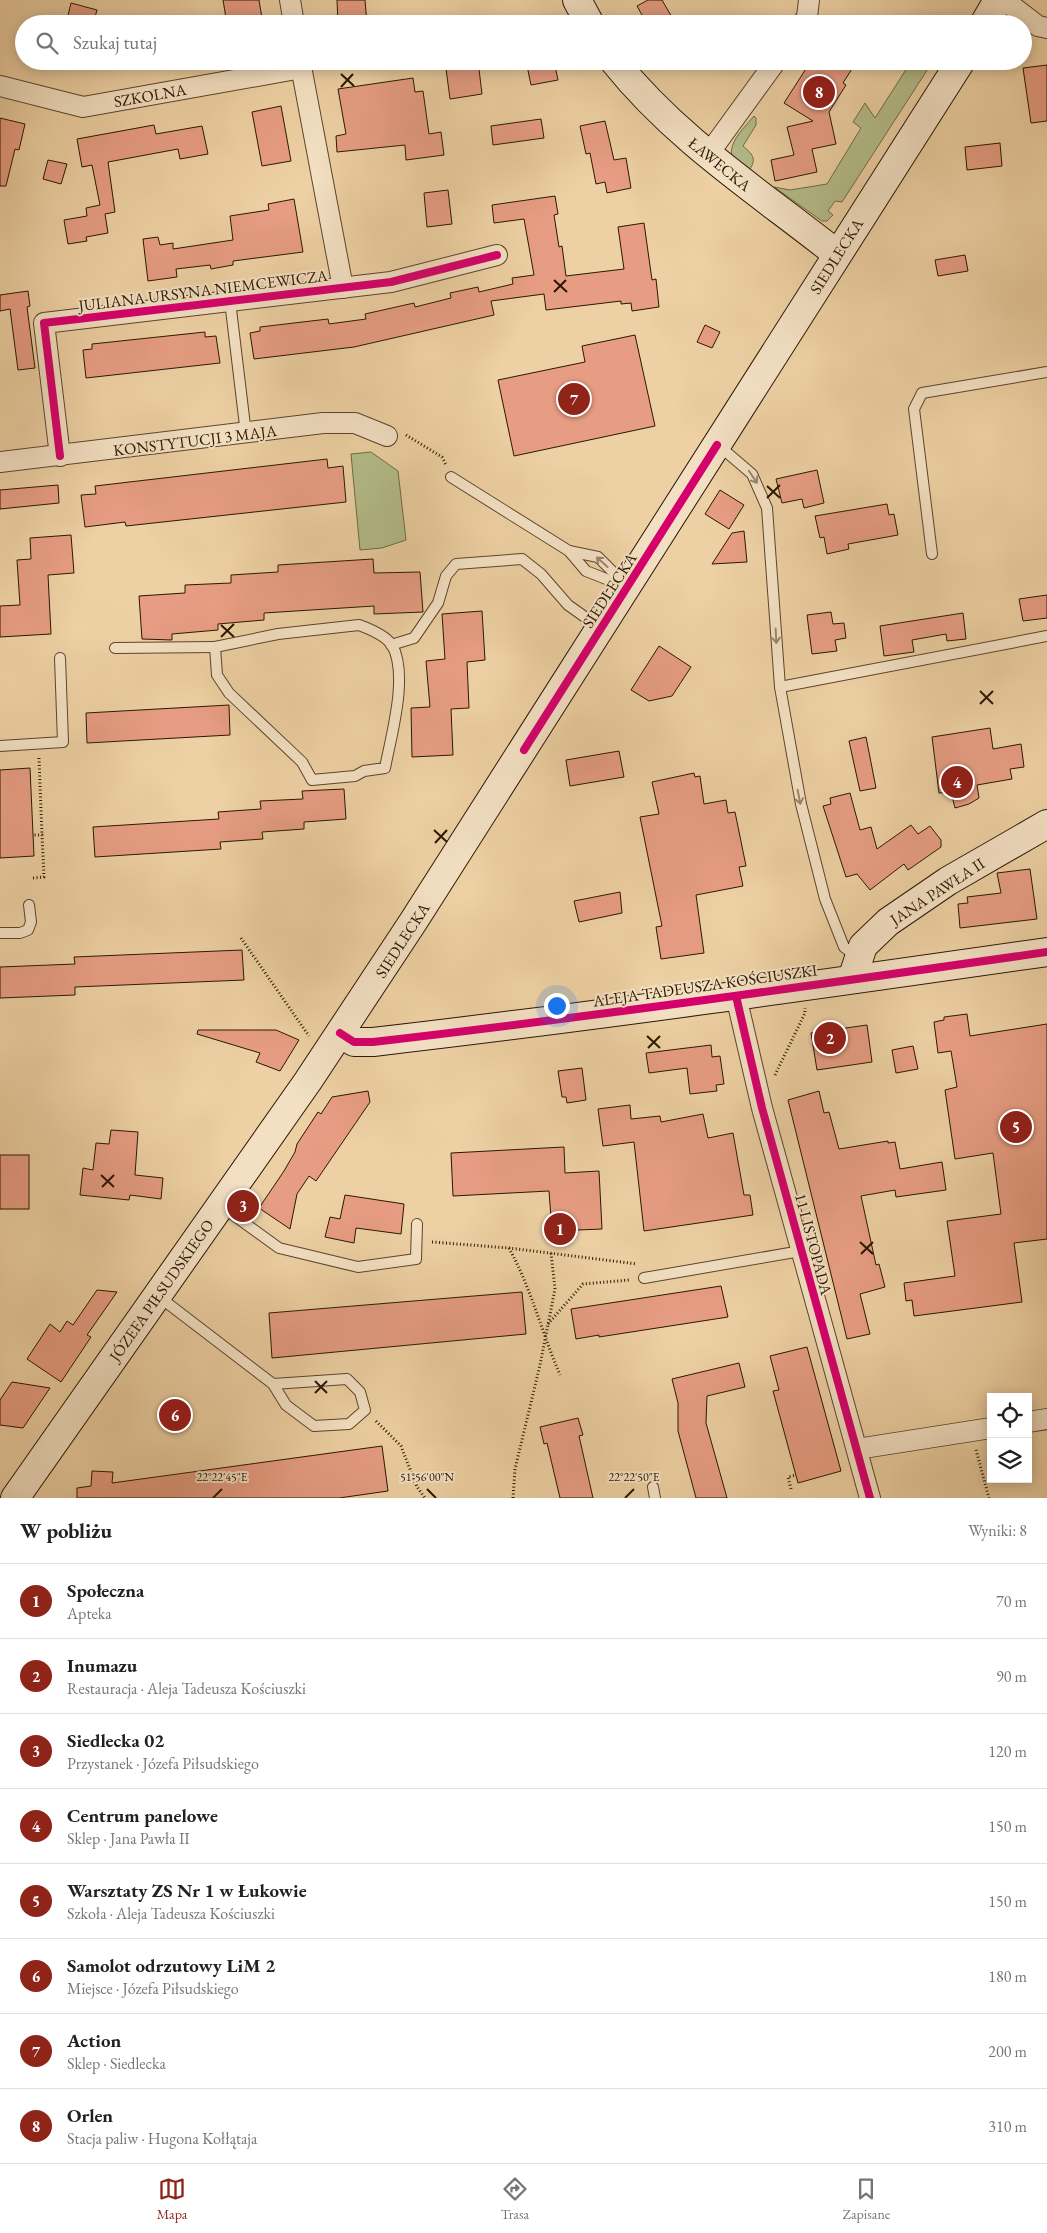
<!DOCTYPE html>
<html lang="pl">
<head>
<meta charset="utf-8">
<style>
	body { margin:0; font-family:"EB Garamond",serif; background:#f6f6f6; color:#202124 }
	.controls { position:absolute; right:15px; bottom:15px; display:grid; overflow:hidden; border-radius:0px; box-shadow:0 2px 12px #0003 }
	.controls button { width:45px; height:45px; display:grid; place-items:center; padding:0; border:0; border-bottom:1px solid #e0e0e0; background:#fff; color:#202124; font:25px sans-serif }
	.you { position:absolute; left:556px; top:1005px; width:18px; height:18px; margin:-12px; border:4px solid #fff; border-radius:50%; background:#1a73e8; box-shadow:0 0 0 8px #1a73e833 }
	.badge { display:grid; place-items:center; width:32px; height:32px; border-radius:50%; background:#8f2418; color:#fff; font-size:16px; font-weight:700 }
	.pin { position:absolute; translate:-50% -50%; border:2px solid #fff; box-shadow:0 1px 5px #0006 }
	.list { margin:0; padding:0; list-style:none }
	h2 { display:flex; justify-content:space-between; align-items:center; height:65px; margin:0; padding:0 20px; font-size:21px }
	h2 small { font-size:16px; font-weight:400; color:#757577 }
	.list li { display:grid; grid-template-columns:32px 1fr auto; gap:15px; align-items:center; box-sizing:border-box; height:75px; padding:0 20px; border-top:1px solid #e0e0e0 }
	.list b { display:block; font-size:19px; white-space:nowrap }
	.list p { margin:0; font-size:16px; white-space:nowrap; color:#757577 }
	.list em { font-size:16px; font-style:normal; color:#757577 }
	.icon { flex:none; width:28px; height:28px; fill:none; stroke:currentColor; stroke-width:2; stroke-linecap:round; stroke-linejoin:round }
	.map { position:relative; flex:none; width:1047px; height:1498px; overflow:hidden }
	.search { position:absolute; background:#fff; box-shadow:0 2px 12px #0003; left:15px; right:15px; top:15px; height:55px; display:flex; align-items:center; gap:12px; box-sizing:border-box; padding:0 18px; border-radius:28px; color:#757577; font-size:19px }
	.sheet { height:665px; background:#fff }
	nav { display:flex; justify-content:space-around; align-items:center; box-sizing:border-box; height:70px; border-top:1px solid #e0e0e0; background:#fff; font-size:14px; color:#757577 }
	nav a { display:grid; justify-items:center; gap:2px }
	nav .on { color:#8f2418 }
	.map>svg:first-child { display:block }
	.green { fill:#b3bc89; stroke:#6e6a46 }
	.building { fill:#e79d83; stroke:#2a1703 }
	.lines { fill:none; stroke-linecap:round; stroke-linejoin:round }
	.lane-casing { stroke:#5b452b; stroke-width:12 }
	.street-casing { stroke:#5b452b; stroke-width:22 }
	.secondary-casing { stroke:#2a1703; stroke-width:30 }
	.path { stroke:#2a1703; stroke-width:3; stroke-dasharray:1 2.5; stroke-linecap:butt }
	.lane { stroke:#f3e0c3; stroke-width:10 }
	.street { stroke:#f3e0c3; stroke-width:20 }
	.secondary { stroke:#f3e0c3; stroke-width:28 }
	.cycleway-casing { stroke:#f3e0c3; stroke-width:11 }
	.cycleway { stroke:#d6006c; stroke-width:8 }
	.oneway { stroke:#99866d }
	.ticks { fill:none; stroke:#2a1703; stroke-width:2 }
	.labels { text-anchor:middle; stroke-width:4; stroke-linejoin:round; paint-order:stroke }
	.street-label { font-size:16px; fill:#2a1703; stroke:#f3e0c3 }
	.ticks-label { font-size:12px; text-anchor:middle; fill:#2a1703; stroke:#f3e0c3; stroke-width:4; stroke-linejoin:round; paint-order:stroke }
</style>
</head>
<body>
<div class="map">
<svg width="1047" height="1498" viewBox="0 0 1047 1498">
	<rect width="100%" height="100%" fill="#edd0a3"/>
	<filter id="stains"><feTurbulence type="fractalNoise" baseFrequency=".004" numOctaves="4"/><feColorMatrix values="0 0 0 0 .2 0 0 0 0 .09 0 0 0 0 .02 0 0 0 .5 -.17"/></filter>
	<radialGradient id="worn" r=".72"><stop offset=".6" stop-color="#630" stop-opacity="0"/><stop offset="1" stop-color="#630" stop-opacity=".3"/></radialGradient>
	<!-- green -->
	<g class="green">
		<polygon points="906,61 933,61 842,202 835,201 828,211 833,215 827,221 822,221 774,187 790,190 827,184 861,128 853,122 865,103 875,118 909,65"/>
		<path d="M 754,116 L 756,118 L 756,125 L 743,146 C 752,154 757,158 750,169 L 732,157 C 728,142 745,127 754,116 Z"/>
		<polygon points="371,452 398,471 406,540 382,548 360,550 351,454"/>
	</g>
	<!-- building -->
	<g class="building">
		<polygon points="223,0 259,0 263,24 227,24"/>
		<polygon points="337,0 365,0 367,24 338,24"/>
		<polygon points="648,0 662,0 673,19 664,24 647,24 637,6"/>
		<polygon points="71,3 97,10 93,24 66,24"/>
		<polygon points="445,61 478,61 482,94 450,99"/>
		<polygon points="526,61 554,61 558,80 531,85"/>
		<polygon points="811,61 857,61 843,83 846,85 829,112 836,144 812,149 817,172 775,181 771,160 794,155 787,127 813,121 784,103"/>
		<polygon points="1047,65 1047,121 1031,123 1023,68"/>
		<polygon points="413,78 415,92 423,91 429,134 441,132 444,155 406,160 405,145 337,152 336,136 346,134 338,89"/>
		<polygon points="281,106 291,161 262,166 252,112"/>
		<polygon points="0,118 25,124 19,150 15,149 6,186 0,186"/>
		<polygon points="541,119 544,138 493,145 491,126"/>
		<polygon points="605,121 614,160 626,158 631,188 607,193 605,182 596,184 590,153 586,154 580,126"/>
		<polygon points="154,125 156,134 202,126 208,154 180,159 178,149 108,162 115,212 105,214 108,233 86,237 87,241 68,244 64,220 87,216 86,208 100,205 92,165 82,167 77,139"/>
		<polygon points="1000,143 1002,166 967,170 965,147"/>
		<polygon points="48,160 67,164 61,184 43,179"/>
		<polygon points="448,190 452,224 427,227 424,193"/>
		<polygon points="555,196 558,214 554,215 559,247 562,246 566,276 624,269 618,227 644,223 652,280 656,279 659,307 632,311 631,303 621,304 621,301 546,310 544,294 491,301 494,315 354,347 254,359 250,333 260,331 260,327 328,319 329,324 366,319 365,314 414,303 415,307 451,298 450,293 478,287 479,292 513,284 512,278 534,275 524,219 494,223 492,205"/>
		<polygon points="294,199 303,252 233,261 233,265 211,269 210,265 176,269 177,277 148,281 143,239 158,237 160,245 173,243 173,249 233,240 230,216 269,210 268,204"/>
		<polygon points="965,255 968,271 938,276 935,260"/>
		<polygon points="28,291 30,306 27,307 35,368 18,370 10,309 0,311 0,295"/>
		<polygon points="705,325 720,332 712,348 697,342"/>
		<polygon points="205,332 205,337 216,336 220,363 86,378 83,350 92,349 92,344"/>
		<polygon points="635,335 655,426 514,456 498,380 585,362 582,346"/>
		<polygon points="327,459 328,468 343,466 346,502 126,526 125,522 85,527 81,495 96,494 95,486"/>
		<polygon points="817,470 824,503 804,508 802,499 782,503 776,479"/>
		<polygon points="58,485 59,503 0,509 0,490"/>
		<polygon points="720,490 744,505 729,529 705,514"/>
		<polygon points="887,504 889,515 894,514 898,535 848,544 849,549 827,554 824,537 820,538 815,516"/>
		<polygon points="744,531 747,562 712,564 732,533"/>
		<polygon points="71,535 74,573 48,575 51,634 0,637 0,606 20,605 17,560 31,559 30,538"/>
		<polygon points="373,559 374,573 420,572 423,612 374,614 374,606 264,613 264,620 218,624 218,630 172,634 172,640 142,639 139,596 185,593 185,585 231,583 231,575 278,572 278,565"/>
		<polygon points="1047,595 1047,618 1023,621 1019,599"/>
		<polygon points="482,611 485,660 467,662 469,708 451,709 453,755 412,757 411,708 430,707 426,661 445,659 442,614"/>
		<polygon points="831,612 833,624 844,623 846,638 835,640 837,651 812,654 807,615"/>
		<polygon points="963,613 966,639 947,641 946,634 912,640 914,652 884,656 880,626"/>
		<polygon points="659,646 691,667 672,696 649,701 631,690"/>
		<polygon points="229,705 230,735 87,743 86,713"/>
		<polygon points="990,728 993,749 1021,744 1024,767 1010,769 1012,779 977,785 979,798 969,804 955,808 951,792 939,793 932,737"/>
		<polygon points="866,737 876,788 860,791 849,741"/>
		<polygon points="619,751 624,777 570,786 566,760"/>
		<polygon points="30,768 34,856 0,858 0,770"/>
		<polygon points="694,773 695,777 700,776 704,804 726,800 728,813 735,812 746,866 739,867 743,886 696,895 704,953 661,959 656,927 662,926 640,817 659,814 652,782"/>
		<polygon points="344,789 346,819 304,822 304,829 262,832 263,839 220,842 221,849 95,857 93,827 219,819 218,812 261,809 260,801 303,799 302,791"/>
		<polygon points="850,793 860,830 871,827 877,849 911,825 918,834 930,826 941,840 941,847 908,870 904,864 870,890 857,874 846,877 823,806 831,804 830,798"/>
		<polygon points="1030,869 1037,919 960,928 958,904 968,903 967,897 1001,893 997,873"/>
		<polygon points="620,892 622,913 579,922 574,901"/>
		<polygon points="242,950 244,980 75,987 75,995 0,998 0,967 75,964 74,957"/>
		<polygon points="967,1014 970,1036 1047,1024 1047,1239 1014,1243 1022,1302 914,1316 912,1300 906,1301 904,1283 955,1276 947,1221 1001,1214 993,1153 955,1159 945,1090 957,1087 951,1051 938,1053 934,1022 944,1020 944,1017"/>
		<polygon points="867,1025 872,1062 817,1070 811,1033"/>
		<polygon points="198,1030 276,1030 299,1040 280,1071 256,1062 260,1053 197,1034"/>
		<polygon points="711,1045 712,1057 720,1056 724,1084 716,1085 717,1091 690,1094 687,1068 649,1073 646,1053"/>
		<polygon points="913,1046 918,1069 896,1073 892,1050"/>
		<polygon points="582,1068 586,1100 567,1103 566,1097 562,1097 558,1071"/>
		<polygon points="368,1091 370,1102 316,1181 309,1176 297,1194 290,1229 259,1208 284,1171 295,1152 297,1144 318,1112 321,1114 332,1097"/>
		<polygon points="819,1091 824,1113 829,1112 839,1149 888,1141 888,1143 895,1142 900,1169 942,1162 946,1190 896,1197 895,1190 861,1196 876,1265 879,1264 885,1287 860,1294 870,1334 847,1339 788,1100"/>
		<polygon points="630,1105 631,1119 660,1116 661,1122 703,1114 708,1138 733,1133 744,1195 750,1195 753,1215 644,1231 634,1142 603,1146 598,1109"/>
		<polygon points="111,1130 138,1132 135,1175 163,1178 161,1199 130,1195 129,1200 80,1195 83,1168 93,1170 96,1143 109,1144"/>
		<polygon points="564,1147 565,1173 599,1171 602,1229 552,1231 549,1191 453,1196 451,1153"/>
		<rect x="0" y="1155" width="29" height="54"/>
		<polygon points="345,1195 404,1204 401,1234 356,1228 354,1243 325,1237 330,1217 340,1219"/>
		<polygon points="721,1286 728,1317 599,1337 599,1335 576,1339 571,1309"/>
		<polygon points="97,1290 117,1292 87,1335 91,1337 61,1382 27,1359 50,1324 60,1332 67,1321 73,1325"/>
		<polygon points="522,1292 526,1334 272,1358 269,1313"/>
		<polygon points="807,1347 841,1471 798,1483 773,1391 779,1390 770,1356"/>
		<polygon points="739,1363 745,1387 707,1396 706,1423 727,1498 696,1498 678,1431 678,1403 672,1379"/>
		<polygon points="12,1382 50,1388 23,1428 0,1425 0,1400"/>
		<polygon points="578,1418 583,1435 579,1436 593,1498 560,1498 547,1443 544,1444 540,1427"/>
		<polygon points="382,1446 388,1491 339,1498 77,1498 77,1488 91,1486 92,1471 113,1472 112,1483"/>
	</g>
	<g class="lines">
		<!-- lane casing -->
		<g class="lane-casing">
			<g id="lane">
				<polyline points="230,301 246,434"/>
				<polyline points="718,445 752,474 767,508 780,687 801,804 825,899 844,947 857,957"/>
				<polyline points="451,477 569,551 586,571 624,586"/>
				<polyline points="569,551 598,557 624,583"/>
				<polyline points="932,554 914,409 922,393 1047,372"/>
				<path d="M 359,625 C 370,629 385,635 392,645 C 409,675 391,736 385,768 L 364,771 L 355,776 L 312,780 L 302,762 L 229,693 L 217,675 L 215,647 L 278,634 Z"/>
				<polyline points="391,645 414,638 438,603 446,576 456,564 522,559 541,574 568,605 599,627"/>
				<polyline points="115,648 215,647"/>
				<polyline points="780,687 1047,636"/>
				<polyline points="0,746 63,742 60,658"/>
				<polyline points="0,933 20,933 28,930 31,922 29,905"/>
				<polyline points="221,1206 279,1248 358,1267 416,1259 417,1224"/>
				<polyline points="644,1278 801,1251"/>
				<polyline points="158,1296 273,1384 286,1405 314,1426 349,1424 365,1410 360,1392 347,1379 273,1384"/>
				<polyline points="653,1487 655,1498"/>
			</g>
		</g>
		<!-- street casing -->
		<g class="street-casing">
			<g id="street">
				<polyline points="290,0 294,24"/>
				<polyline points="1004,0 1038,26 1047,28"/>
				<polyline points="802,24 807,17 809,0"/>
				<polyline points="300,61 343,288"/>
				<polyline points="0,86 83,107 302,68"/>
				<polyline points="707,156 776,61"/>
				<polyline points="60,456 44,323 391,282 497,255"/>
				<polyline points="0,462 323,423 355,423 387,436"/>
				<polyline points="736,996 762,1108 870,1498"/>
				<polyline points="1028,1422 1047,1419"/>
				<polyline points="857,1449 991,1428"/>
			</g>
		</g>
		<!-- secondary casing -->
		<g class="secondary-casing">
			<g id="secondary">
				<polyline points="577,0 590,24"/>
				<polyline points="984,24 998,0"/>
				<path d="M 614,61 C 677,140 759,192 837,254"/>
				<polyline points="852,979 863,946 888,922 948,881 1047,824"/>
				<path d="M 340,1033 L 354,1042 L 373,1042 C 598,1016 823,984 1047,952"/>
				<polyline points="15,1498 308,1081 413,922 961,61"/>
			</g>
		</g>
		<!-- path -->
		<g class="path">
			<polyline points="406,435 442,457 446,465"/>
			<polyline points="39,758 42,835"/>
			<polyline points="33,878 44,877 42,835 33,835"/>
			<polyline points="241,938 309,1036"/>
			<polyline points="775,1075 805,1013 805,1008"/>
			<polyline points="432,1242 509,1248 637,1264"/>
			<path d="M 509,1248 C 531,1288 542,1333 560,1375"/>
			<polyline points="548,1324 583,1284 629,1280"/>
			<polyline points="376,1421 401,1446 417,1487 425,1498"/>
			<polyline points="976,1450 989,1498"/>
			<polyline points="791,1489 788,1477 796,1475"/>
			<polyline points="513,1498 515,1469 540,1365 555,1289 551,1253"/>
		</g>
		<!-- lane -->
		<use href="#lane" class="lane"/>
		<!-- street -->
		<use href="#street" class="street"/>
		<!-- secondary -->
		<use href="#secondary" class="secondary"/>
		<!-- cycleway casing -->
		<g class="cycleway-casing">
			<g id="cycleway">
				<polyline points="60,456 44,323 391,282 497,255"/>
				<polyline points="524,750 717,445"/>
				<polyline points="736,996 762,1108 870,1498"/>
				<path d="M 340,1033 L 354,1042 L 373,1042 C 598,1016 823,984 1047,952"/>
			</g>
		</g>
		<!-- cycleway -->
		<use href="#cycleway" class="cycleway"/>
	</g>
	<!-- one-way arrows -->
	<defs><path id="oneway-shaft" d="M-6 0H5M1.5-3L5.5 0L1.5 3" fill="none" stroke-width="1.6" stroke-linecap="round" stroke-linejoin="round" transform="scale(1.25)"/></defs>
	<g class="oneway">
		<use href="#oneway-shaft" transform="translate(753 477) rotate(56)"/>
		<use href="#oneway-shaft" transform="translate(602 562) rotate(-138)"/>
		<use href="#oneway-shaft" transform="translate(776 636) rotate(87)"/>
		<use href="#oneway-shaft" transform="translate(799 797) rotate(79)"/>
	</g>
	<!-- ticks -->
	<path class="ticks" d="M 341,74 L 354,86M 341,87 L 353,74M 554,280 L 567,292M 554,292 L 566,280M 767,486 L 780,498M 767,498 L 780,485M 221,625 L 234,637M 221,637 L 234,624M 980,691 L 993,704M 980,704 L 993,691M 434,830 L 447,842M 435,843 L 447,830M 647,1036 L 660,1048M 648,1048 L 660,1036M 101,1175 L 114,1187M 102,1187 L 114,1175M 860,1242 L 873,1254M 861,1254 L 873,1242M 315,1381 L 327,1393M 315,1393 L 327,1381M 427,1489 L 436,1498M 213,1498 L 222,1489M 625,1498 L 634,1489"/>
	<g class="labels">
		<!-- street labels -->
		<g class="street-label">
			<text transform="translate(150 95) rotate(-10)" y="6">SZKOLNA</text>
			<text transform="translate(720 164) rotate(39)" y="6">ŁAWECKA</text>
			<text transform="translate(836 256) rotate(-58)" y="6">SIEDLECKA</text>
			<text transform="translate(203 290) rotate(-7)" y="6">JULIANA URSYNA NIEMCEWICZA</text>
			<text transform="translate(195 440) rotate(-7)" y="6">KONSTYTUCJI 3 MAJA</text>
			<text transform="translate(609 590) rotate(-57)" y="6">SIEDLECKA</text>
			<text transform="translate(937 891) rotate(-33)" y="6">JANA PAWŁA II</text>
			<text transform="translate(402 940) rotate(-57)" y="6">SIEDLECKA</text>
			<text transform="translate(705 985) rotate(-8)" y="6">ALEJA TADEUSZA KOŚCIUSZKI</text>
			<text transform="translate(814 1244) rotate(75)" y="6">11 LISTOPADA</text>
			<text transform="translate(161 1290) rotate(-55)" y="6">JÓZEFA PIŁSUDSKIEGO</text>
		</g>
	</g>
	<g class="ticks-label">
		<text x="222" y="1481">22°22'45"E</text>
		<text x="634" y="1481">22°22'50"E</text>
		<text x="427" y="1481">51°56'00"N</text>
	</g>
	<rect width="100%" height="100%" filter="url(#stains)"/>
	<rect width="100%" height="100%" fill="url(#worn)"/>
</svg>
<div class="controls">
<button><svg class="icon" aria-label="locate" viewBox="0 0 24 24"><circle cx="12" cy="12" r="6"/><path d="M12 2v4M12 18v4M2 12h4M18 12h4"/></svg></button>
<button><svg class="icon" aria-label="layers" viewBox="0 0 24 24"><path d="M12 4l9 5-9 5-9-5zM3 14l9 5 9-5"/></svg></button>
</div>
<div class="you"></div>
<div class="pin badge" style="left:560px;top:1229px">1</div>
<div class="pin badge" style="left:830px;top:1038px">2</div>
<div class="pin badge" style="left:243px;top:1206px">3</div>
<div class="pin badge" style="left:957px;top:782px">4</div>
<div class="pin badge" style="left:1016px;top:1127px">5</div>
<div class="pin badge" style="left:175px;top:1415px">6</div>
<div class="pin badge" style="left:574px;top:399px">7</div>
<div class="pin badge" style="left:819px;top:92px">8</div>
<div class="search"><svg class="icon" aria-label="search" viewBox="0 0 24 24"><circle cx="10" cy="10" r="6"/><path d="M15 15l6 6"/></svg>Szukaj tutaj</div>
</div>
<section class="sheet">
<h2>W pobliżu<small>Wyniki: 8</small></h2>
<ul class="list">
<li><span class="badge">1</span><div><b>Społeczna</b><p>Apteka</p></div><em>70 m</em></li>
<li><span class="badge">2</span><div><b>Inumazu</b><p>Restauracja · Aleja Tadeusza Kościuszki</p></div><em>90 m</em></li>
<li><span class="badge">3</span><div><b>Siedlecka 02</b><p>Przystanek · Józefa Piłsudskiego</p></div><em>120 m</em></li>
<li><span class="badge">4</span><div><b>Centrum panelowe</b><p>Sklep · Jana Pawła II</p></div><em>150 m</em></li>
<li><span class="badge">5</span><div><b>Warsztaty ZS Nr 1 w Łukowie</b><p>Szkoła · Aleja Tadeusza Kościuszki</p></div><em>150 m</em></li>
<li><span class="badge">6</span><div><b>Samolot odrzutowy LiM 2</b><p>Miejsce · Józefa Piłsudskiego</p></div><em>180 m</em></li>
<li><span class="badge">7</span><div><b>Action</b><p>Sklep · Siedlecka</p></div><em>200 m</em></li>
<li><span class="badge">8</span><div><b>Orlen</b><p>Stacja paliw · Hugona Kołłątaja</p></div><em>310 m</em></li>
</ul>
</section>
<nav>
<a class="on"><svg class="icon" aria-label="map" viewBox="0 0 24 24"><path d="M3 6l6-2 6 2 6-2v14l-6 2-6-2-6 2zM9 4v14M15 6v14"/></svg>Mapa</a>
<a><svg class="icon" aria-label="directions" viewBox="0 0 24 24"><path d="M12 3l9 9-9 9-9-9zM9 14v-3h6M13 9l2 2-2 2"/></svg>Trasa</a>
<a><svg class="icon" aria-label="saved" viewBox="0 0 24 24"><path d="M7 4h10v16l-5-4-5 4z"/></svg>Zapisane</a>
</nav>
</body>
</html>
